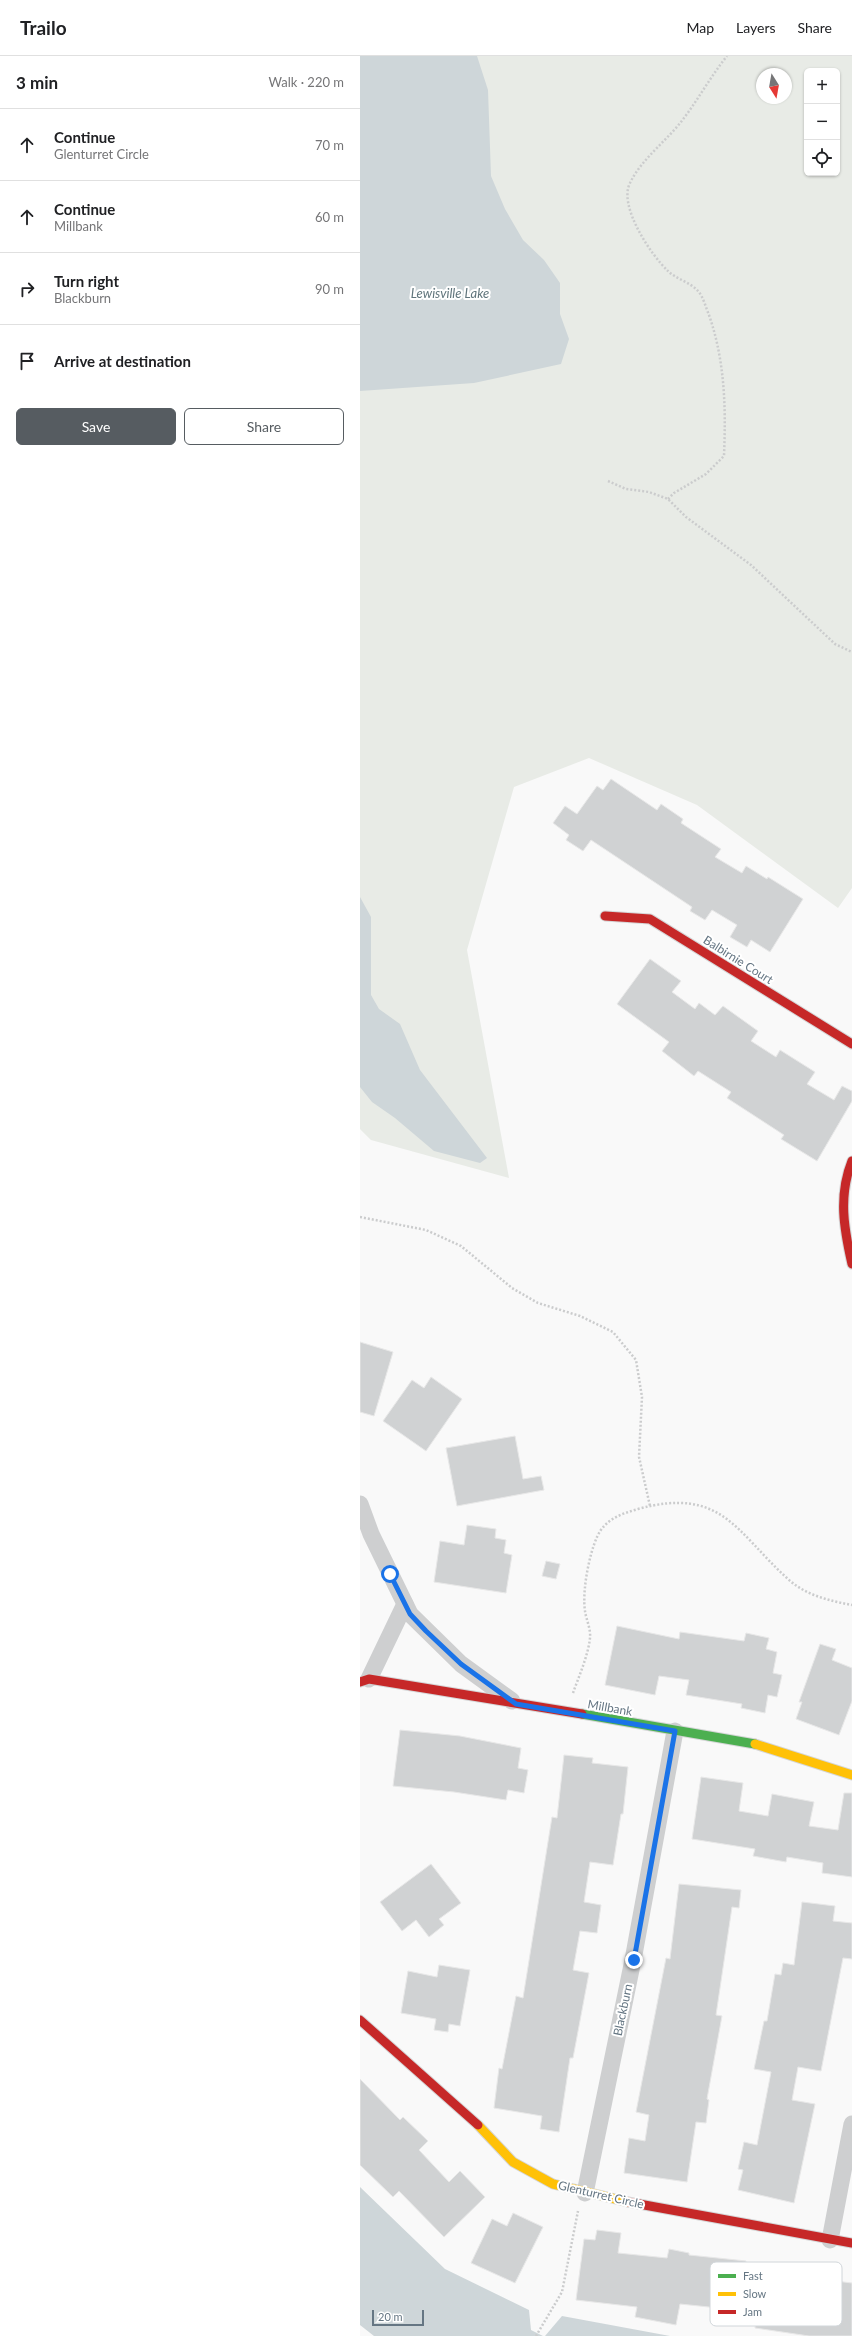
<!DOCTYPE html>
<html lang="en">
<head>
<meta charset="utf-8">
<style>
	body { margin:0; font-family:Lato,sans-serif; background:#f2f2f2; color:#202124 }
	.controls { position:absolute; right:12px; top:12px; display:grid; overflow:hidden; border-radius:6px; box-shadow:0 1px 3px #0004 }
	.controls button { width:36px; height:36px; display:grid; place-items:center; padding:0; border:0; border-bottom:1px solid #e0e0e0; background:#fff; color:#202124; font:20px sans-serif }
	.compass { position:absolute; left:396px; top:12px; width:36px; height:36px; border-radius:50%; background:#fff; box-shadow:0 1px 3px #0004; rotate:169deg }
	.scale { position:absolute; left:12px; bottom:10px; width:52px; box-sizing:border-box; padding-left:4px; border:2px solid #657683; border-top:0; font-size:11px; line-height:14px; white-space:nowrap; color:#657683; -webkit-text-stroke:3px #fff; paint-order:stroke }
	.stop { position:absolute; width:12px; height:12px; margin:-9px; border:3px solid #1a73e8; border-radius:50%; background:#fff }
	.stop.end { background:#1a73e8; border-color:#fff; box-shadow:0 1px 4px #0008 }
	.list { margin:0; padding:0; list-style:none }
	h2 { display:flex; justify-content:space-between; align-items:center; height:52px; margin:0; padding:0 16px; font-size:17px }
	h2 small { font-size:13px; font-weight:400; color:#757577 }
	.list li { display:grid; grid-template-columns:26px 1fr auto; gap:12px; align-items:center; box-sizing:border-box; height:72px; padding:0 16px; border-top:1px solid #e0e0e0 }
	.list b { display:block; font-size:15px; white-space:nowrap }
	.list p { margin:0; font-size:13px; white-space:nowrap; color:#757577 }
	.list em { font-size:13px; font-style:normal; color:#757577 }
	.actions { display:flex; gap:8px; padding:12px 16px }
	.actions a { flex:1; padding:9px 0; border:1px solid #565c61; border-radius:6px; text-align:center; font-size:14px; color:#565c61 }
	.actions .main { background:#565c61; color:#fff }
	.icon { flex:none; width:22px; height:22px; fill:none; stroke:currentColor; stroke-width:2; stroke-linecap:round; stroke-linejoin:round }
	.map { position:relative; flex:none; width:492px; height:2280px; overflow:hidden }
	header { display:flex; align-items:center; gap:24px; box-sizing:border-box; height:56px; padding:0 20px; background:#fff; border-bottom:1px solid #e0e0e0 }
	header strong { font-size:19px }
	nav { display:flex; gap:22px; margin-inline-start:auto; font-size:14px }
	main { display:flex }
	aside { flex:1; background:#fff }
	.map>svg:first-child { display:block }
	.green { fill:#e8ebe6; fill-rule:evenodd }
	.water { fill:#ced6d9 }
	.building { fill:#d0d2d3; stroke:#e8e8e8 }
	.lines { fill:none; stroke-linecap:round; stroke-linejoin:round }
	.fast-casing { stroke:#d5d6d7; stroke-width:11 }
	.slow-casing { stroke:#d5d6d7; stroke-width:11 }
	.jam-casing { stroke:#d5d6d7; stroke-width:11 }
	.path { stroke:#cbcccd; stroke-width:2.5; stroke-dasharray:2 2; stroke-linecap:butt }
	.street { stroke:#cecfd0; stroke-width:17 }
	.fast { stroke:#4caf50; stroke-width:9 }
	.slow { stroke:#ffc107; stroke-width:9 }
	.jam { stroke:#c62828; stroke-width:9 }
	.route { stroke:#1a73e8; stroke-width:5 }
	.labels { text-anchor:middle; stroke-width:4; stroke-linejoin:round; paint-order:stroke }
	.street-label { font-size:12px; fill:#657683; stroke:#fff }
	.water-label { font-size:13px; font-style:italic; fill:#60757c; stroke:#fff }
	.key { fill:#fff; stroke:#d1d6da; stroke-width:1 }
	.key-label { font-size:11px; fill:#657683 }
</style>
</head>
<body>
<header>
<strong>Trailo</strong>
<nav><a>Map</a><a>Layers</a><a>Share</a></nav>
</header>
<main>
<aside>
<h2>3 min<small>Walk · 220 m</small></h2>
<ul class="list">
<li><svg class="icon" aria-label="ahead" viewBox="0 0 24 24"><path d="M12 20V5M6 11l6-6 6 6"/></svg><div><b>Continue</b><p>Glenturret Circle</p></div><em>70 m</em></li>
<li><svg class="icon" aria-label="ahead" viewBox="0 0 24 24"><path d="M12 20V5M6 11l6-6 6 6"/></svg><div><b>Continue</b><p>Millbank</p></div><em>60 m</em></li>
<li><svg class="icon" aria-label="right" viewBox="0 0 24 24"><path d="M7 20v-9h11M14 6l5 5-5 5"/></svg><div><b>Turn right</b><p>Blackburn</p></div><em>90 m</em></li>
<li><svg class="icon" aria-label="arrive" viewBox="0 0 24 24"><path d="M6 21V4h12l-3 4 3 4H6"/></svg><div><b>Arrive at destination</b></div></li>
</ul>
<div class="actions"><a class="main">Save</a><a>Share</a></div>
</aside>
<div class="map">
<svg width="492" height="2280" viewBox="0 0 492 2280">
	<rect width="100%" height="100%" fill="#f9f9f9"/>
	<!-- green -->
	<path class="green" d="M 0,0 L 492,0 L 492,832 L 478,852 L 337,749 L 229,702 L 154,731 L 107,894 L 149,1122 L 11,1084 L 0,1073 ZM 447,15 L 477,15 L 477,117 L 447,117 ZM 402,18 L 426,18 L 426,42 L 402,42 Z"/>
	<!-- water -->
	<g class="water">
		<polygon points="0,0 117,0 128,34 131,120 145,153 163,184 184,204 200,227 200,258 209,283 201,308 114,327 0,335"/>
		<polygon points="0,841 11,861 11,939 19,953 40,968 60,1014 127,1102 120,1107 74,1095 35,1062 12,1046 0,1031"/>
		<polygon points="0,2131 85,2213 169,2254 171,2274 183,2280 14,2280 0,2269"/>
		<polygon points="202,2260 310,2280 185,2280"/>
	</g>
	<!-- building -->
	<g class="building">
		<polygon points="251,723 297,754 301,748 323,763 321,767 361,793 355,801 382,817 386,810 407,823 408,821 443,843 410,896 391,884 387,891 370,881 377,869 352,854 345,864 330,855 332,851 231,784 223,795 206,784 209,779 193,767 205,750 217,758 237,730 243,734"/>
		<polygon points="290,903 321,925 312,936 335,953 339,947 355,959 363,950 398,975 391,985 416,1001 420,994 455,1016 447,1028 474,1044 482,1030 492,1035 492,1045 457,1105 421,1083 424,1079 367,1042 371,1036 338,1015 334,1020 302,995 309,986 257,948"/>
		<polygon points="0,1286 33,1296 14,1360 0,1356"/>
		<polygon points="71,1321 102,1343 66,1395 23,1365 52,1324 64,1332"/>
		<polygon points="155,1380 163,1423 181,1420 184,1434 97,1450 86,1392"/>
		<polygon points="107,1469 136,1473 135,1482 146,1484 144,1497 152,1499 146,1537 74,1526 80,1485 104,1489"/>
		<polygon points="186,1505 200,1508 196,1523 182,1520"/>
		<polygon points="257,1570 319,1583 320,1576 384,1585 386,1577 409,1582 406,1593 417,1596 413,1617 422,1619 417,1641 408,1639 405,1657 381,1652 382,1648 326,1639 329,1624 299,1620 295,1639 245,1629"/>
		<polygon points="460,1588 476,1593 472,1604 492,1612 492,1645 479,1679 436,1663 442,1646 439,1646"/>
		<polygon points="40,1674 100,1680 161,1692 158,1712 168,1714 164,1737 148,1734 146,1744 94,1736 33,1730"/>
		<polygon points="204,1699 233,1702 232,1707 268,1711 263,1758 261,1758 253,1809 230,1806 224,1846 241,1849 237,1877 220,1875 213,1914 229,1917 213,2002 210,2002 199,2076 180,2073 182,2060 134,2052 139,2012 142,2013 156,1940 163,1942 192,1761 197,1762"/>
		<polygon points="341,1721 383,1727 379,1755 408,1760 412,1738 454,1746 449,1770 478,1774 484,1737 492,1737 492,1821 462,1817 463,1807 427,1801 426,1806 393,1800 395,1793 332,1783"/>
		<polygon points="71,1808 101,1847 79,1863 84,1869 69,1881 56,1864 42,1875 20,1846"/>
		<polygon points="319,1828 381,1834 379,1852 372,1851 356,1959 362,1960 347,2043 349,2044 346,2067 336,2066 327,2126 264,2117 269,2082 285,2085 289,2059 276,2056 306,1902 310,1903"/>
		<polygon points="442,1846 475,1850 473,1865 492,1867 492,1903 483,1902 461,2015 438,2011 432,2044 455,2048 434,2147 378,2134 383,2114 378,2113 384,2086 397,2089 411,2016 394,2013 404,1965 407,1965 415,1918 421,1919 423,1907 434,1909"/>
		<polygon points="79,1909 110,1914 100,1970 89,1968 88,1976 74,1974 76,1963 41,1957 48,1915 77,1921"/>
		<polygon points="0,2023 40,2064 43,2061 68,2085 59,2094 89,2126 100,2115 125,2141 84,2181 39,2135 33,2141 0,2109"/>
		<polygon points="153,2157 183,2171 155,2227 111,2207 132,2163 147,2170"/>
		<polygon points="237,2174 261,2177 258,2197 307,2202 309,2193 329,2197 329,2199 386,2205 384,2223 418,2228 420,2218 492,2227 492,2280 449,2280 395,2272 397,2256 320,2248 316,2269 275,2261 277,2251 216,2244 224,2183 235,2184"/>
	</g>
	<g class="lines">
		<!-- fast casing -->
		<g class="fast-casing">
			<polyline id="fast" points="222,1658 395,1688"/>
		</g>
		<!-- slow casing -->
		<g class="slow-casing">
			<g id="slow">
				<polyline points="395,1688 492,1719"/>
				<polyline points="118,2069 153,2106 193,2128 268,2146"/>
			</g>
		</g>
		<!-- jam casing -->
		<g class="jam-casing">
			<g id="jam">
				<polyline points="245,860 290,863 492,988"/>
				<path d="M 492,1105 C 478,1140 484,1173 492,1208"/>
				<polyline points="0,1626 9,1623 222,1658"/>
				<polyline points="0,1964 118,2069"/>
				<polyline points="268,2146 492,2187"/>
			</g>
		</g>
		<!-- path -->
		<g class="path">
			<polyline points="248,425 266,433 289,436 308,443 326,461 391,509 475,588 492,596"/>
			<path d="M 308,443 L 314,437 L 346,418 L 364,400 C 366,352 365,305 349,259 C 346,252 343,240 338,235 C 330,226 316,223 308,215 C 291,199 258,150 270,127 C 282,102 308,84 324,62 C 339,42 351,20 367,0"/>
			<polyline points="0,1161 66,1174 101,1190 152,1232 178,1247 220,1260 253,1276 276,1304 282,1341 279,1401 290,1450"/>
			<path d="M 213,1637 C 219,1620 228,1600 230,1582 C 231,1573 226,1563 225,1555 C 222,1535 229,1499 237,1481 C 245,1463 261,1458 278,1453 C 362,1430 376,1476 428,1523 C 445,1539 470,1545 492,1549"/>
			<polyline points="176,2280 202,2236 218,2155"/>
		</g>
		<!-- street -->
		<g class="street">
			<polyline points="0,1448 11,1478 50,1558 101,1608 152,1645"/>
			<polyline points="9,1623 45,1548"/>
			<polyline points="225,2137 273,1904 315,1675"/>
			<polyline points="470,2184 492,2068"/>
		</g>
		<!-- fast -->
		<use href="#fast" class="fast"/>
		<!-- slow -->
		<use href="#slow" class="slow"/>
		<!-- jam -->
		<use href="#jam" class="jam"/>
	</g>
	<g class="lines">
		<!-- route -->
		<polyline class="route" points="30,1518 50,1558 66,1575 101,1608 156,1648 315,1675 274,1904"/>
	</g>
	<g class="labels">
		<!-- street labels -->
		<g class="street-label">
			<text transform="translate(378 904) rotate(32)" y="4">Balbirnie Court</text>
			<text transform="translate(250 1652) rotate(10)" y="4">Millbank</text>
			<text transform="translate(263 1954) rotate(-78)" y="4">Blackburn</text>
			<text transform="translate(241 2139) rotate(13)" y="4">Glenturret Circle</text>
		</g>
		<!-- water labels -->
		<g class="water-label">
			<text x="90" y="242">Lewisville Lake</text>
		</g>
	</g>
	<!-- legend -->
	<rect x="350" y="2206" width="132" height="64" rx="6" class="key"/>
	<rect x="358" y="2218" width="18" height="4" fill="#4caf50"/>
	<rect x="358" y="2236" width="18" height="4" fill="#ffc107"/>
	<rect x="358" y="2254" width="18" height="4" fill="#c62828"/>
	<g class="key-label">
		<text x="383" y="2224">Fast</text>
		<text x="383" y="2242">Slow</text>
		<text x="383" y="2260">Jam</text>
	</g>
</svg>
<div class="controls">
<button>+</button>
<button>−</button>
<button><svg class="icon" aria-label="locate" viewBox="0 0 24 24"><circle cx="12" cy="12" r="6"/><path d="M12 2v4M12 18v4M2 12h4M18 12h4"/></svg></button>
</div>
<svg class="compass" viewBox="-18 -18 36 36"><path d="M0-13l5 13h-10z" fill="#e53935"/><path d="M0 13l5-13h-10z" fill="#757577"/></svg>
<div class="scale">20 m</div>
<div class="stop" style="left:30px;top:1518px"></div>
<div class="stop end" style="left:274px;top:1904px"></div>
</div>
</main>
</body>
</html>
